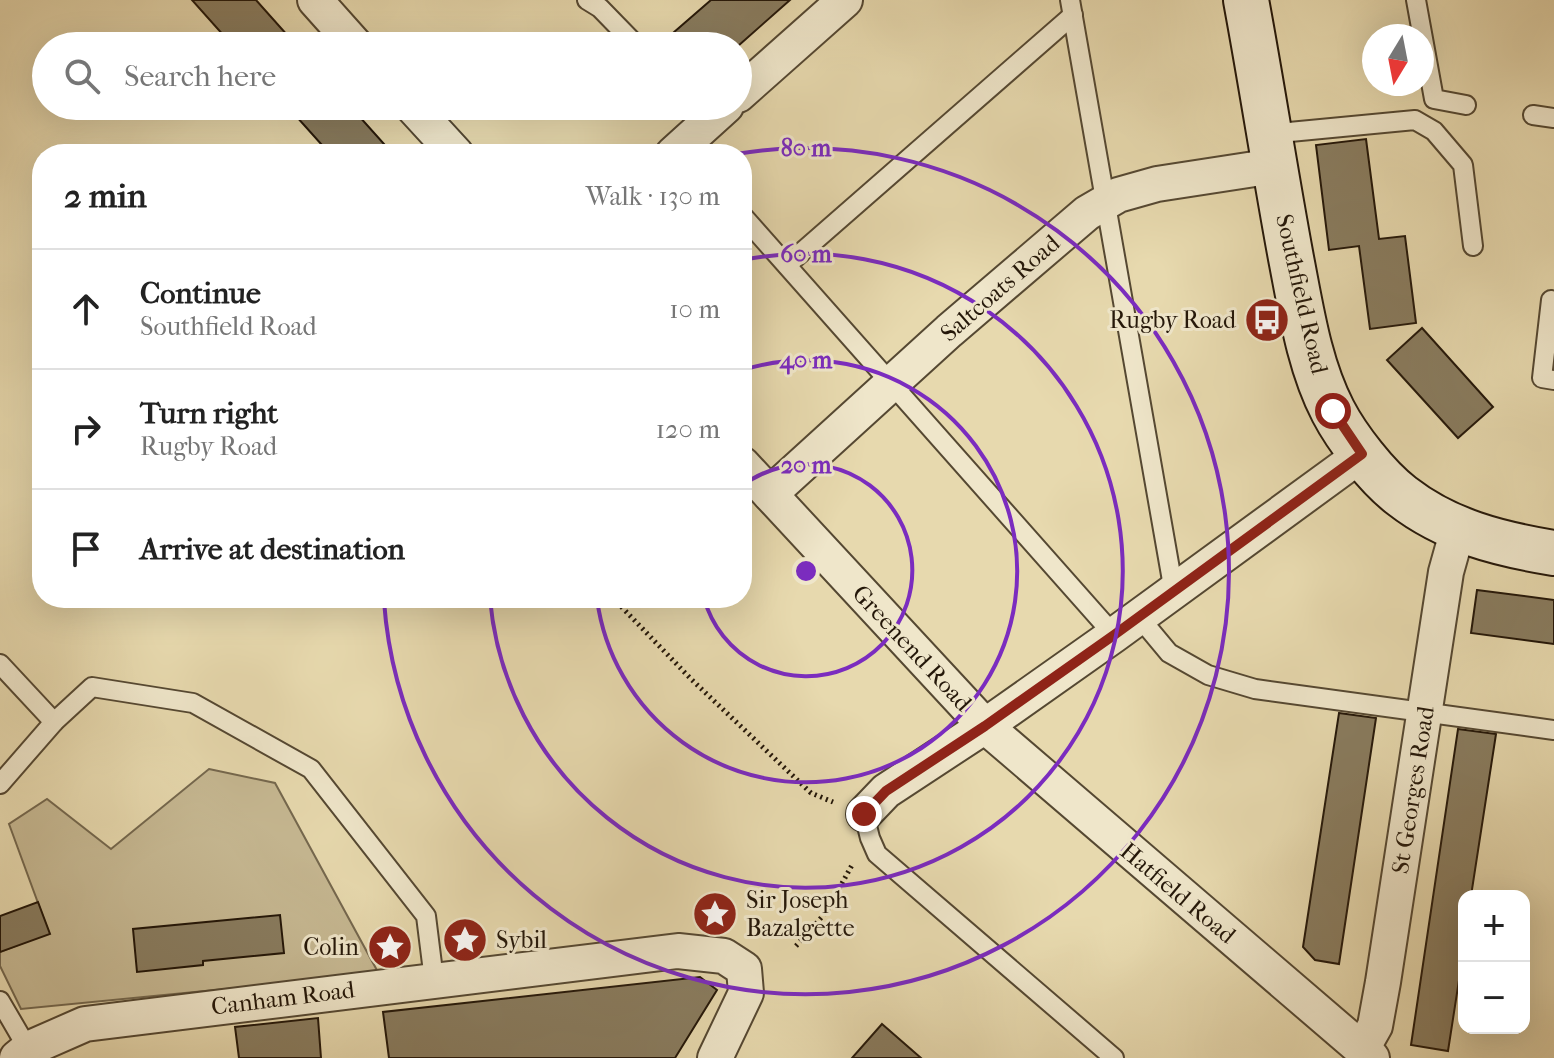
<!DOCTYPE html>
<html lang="en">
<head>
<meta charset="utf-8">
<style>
	body { margin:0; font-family:"IM FELL French Canon",serif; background:#f2f2f2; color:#222 }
	.controls { position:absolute; right:24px; bottom:24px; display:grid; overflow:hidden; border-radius:16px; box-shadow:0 8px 32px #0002 }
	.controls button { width:72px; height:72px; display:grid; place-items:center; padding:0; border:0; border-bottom:2px solid #e0e0e0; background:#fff; color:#222; font:40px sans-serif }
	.compass { position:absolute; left:1362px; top:24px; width:72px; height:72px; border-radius:50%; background:#fff; box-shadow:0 8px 32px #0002; rotate:190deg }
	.stop { position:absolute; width:24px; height:24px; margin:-18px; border:6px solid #8f2418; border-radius:50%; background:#fff }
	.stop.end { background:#8f2418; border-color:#fff; box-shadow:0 2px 8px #0008 }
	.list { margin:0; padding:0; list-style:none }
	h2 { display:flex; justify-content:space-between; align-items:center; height:104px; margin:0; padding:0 32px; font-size:34px }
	h2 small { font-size:26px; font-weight:400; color:#767676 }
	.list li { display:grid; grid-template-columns:52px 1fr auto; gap:24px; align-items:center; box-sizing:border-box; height:120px; padding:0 32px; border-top:2px solid #e0e0e0 }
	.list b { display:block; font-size:30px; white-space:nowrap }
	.list p { margin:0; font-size:26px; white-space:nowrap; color:#767676 }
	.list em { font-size:26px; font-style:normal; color:#767676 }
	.icon { flex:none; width:44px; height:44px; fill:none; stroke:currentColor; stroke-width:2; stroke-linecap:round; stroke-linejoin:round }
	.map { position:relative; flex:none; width:1554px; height:1058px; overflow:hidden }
	.search { position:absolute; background:#fff; box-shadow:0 8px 32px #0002; left:32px; top:32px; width:720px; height:88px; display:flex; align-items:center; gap:20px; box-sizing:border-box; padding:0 28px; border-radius:44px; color:#767676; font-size:30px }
	.panel { position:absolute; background:#fff; box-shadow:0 8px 32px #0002; left:32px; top:144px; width:720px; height:464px; border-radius:32px }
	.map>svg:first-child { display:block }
	.green { fill:#c6b892; stroke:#75684e; stroke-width:2 }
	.building { fill:#897c5f; stroke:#241709; stroke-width:2 }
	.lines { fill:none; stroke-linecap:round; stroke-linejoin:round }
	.service-casing { stroke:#554832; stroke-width:22 }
	.minor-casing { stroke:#554832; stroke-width:38 }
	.secondary-casing { stroke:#241709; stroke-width:48 }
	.path { stroke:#241709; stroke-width:5; stroke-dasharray:2 4; stroke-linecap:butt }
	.service { stroke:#efe6ca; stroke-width:18 }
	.minor { stroke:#efe6ca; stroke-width:34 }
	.secondary { stroke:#efe6ca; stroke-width:44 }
	.route { stroke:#8f2418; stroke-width:10 }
	.ring { fill:none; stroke:#7b2cbf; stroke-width:4 }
	.labels { text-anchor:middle; stroke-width:6; stroke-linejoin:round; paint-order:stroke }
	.street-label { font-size:24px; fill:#241709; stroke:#efe6ca }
	.poi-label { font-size:24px; fill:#241709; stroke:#efe6ca; text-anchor:end }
	.centre { fill:#7b2cbf; stroke:#efe6ca; stroke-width:4 }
	.ring-label { font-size:24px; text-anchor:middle; font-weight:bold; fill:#7b2cbf; stroke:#efe6ca; stroke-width:6; stroke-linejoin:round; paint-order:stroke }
</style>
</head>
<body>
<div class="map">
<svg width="1554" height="1058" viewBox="0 0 1554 1058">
	<rect width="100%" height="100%" fill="#e7d9ae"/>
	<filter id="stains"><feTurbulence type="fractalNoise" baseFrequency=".0025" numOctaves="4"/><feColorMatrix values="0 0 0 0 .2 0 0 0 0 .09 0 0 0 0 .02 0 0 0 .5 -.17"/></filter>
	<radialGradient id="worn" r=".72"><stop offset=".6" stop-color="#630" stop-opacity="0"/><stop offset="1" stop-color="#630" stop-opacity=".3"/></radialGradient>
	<!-- green -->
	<polygon class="green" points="209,769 275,783 379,974 21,1009 0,966 0,952 49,933 9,824 47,799 111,849"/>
	<!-- building -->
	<g class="building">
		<polygon points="192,0 256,0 297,46 233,46"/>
		<polygon points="711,0 790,0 738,46 658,46"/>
		<polygon points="287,106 350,106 393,154 330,154"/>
		<polygon points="1366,139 1379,239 1405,236 1416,323 1370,329 1359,246 1329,250 1316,145"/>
		<polygon points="1422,328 1493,407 1458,438 1387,360"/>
		<polygon points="1477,590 1554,600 1554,644 1471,633"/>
		<polygon points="1339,713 1376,718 1339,964 1315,960 1303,947"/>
		<polygon points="1458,729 1496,734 1471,896 1464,896 1464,948 1448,1051 1411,1045"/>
		<polygon points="38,902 50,934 0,952 0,916"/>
		<polygon points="280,915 284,953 203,961 203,965 137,972 133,929"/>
		<polygon points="700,977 717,990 675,1058 389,1058 383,1012"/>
		<polygon points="318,1018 321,1058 239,1058 235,1027"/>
		<polygon points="882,1024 921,1058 852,1058"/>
	</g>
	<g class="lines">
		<!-- service casing -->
		<g class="service-casing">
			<g id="service">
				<polyline points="587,0 600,8 637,46"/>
				<polyline points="1070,0 1174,592"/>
				<polyline points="1416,0 1434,99 1466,105"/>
				<polyline points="1533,115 1554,118"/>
				<polyline points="1269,134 1415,120 1434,131 1463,165 1473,246"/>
				<polyline points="742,215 1114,635"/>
				<polyline points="787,265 1073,15"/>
				<polyline points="1551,300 1542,378 1554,380"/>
				<polyline points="1139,617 1169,653 1208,675 1255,689 1554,730"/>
				<polyline points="0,664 54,722"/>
				<polyline points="0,784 54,722 92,687 193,703 311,769 426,916 434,980"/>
				<polyline points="864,814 870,838 877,854 1114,1058"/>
				<polyline points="0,1001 28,1049"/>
			</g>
		</g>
		<!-- minor casing -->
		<g class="minor-casing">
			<g id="minor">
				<polyline points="315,0 356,46"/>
				<polyline points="738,95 845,0"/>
				<polyline points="412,106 456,154"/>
				<polyline points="673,154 726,106"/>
				<polyline points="742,464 985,726 1372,1058"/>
				<polyline points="770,494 949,331 1087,213 1118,195 1157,184 1274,166"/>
				<polyline points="864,814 886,791 985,726 1114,635 1362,454"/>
				<polyline points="1362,1049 1375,1026 1383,982 1446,572 1458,529"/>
				<polyline points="17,1058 28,1049 85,1024 678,951 724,956 744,969 746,993 715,1058"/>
			</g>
		</g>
		<!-- secondary casing -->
		<g class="secondary-casing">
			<path id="secondary" d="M 1246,0 C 1262,86 1275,172 1291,258 C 1301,309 1309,365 1333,411 C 1347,438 1377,477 1402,496 C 1447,531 1499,544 1554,553"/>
		</g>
		<!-- path -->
		<g class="path">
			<polyline points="613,598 691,679 811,793 833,802"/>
			<polyline points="796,946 827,911 852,865"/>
		</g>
		<!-- service -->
		<use href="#service" class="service"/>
		<!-- minor -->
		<use href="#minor" class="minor"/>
		<!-- secondary -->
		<use href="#secondary" class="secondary"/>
	</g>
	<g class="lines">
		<!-- route -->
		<polyline class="route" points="864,814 886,791 985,726 1114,635 1362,454 1333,411"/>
	</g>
	<!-- distance rings -->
	<g class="ring">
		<path d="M742 486A106 106 0 1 1 704 598"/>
		<path d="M743 370A211 211 0 1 1 597 599"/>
		<path d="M743 260A317 317 0 1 1 490 599"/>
		<path d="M736 154A423 423 0 1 1 384 601"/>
	</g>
	<!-- icons -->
	<defs>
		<g id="bus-disc" transform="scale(2.3)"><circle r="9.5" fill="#8f2418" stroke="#efe6ca"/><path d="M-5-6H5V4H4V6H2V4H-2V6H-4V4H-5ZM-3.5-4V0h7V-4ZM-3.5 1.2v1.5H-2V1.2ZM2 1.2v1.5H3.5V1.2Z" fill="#fff"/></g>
		<g id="sight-disc" transform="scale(2.3)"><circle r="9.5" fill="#8f2418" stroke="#efe6ca"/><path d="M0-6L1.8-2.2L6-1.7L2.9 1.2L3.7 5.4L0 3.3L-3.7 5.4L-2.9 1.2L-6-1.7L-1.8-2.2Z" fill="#fff"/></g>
	</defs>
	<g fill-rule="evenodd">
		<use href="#bus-disc" x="1267" y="320"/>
		<use href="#sight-disc" x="715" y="914"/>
		<use href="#sight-disc" x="465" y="940"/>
		<use href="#sight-disc" x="390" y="947"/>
	</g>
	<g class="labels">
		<!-- street labels -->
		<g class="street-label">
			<text transform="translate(1000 288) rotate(-41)" y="8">Saltcoats Road</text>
			<text transform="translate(1302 294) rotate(77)" y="8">Southfield Road</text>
			<text transform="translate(912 648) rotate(47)" y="8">Greenend Road</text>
			<text transform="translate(1413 790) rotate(-81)" y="8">St Georges Road</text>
			<text transform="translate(1178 893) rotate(40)" y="8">Hatfield Road</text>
			<text transform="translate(283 998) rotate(-7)" y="8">Canham Road</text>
		</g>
		<!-- poi labels -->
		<g class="poi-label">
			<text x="1236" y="328">Rugby Road</text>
			<text x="746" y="908" text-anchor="start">Sir Joseph<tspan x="746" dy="28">Bazalgette</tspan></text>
			<text x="496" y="948" text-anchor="start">Sybil</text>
			<text x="359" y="955">Colin</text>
		</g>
	</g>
	<circle cx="806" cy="571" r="12" class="centre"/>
	<g class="ring-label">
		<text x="806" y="156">80 m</text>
		<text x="806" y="262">60 m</text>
		<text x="806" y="368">40 m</text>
		<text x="806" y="473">20 m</text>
	</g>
	<rect width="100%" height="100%" filter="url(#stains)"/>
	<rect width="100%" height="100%" fill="url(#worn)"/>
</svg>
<div class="controls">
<button>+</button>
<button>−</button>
</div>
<svg class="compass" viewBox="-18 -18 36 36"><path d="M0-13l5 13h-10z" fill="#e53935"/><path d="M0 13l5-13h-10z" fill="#767676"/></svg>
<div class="stop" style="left:1333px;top:411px"></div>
<div class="stop end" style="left:864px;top:814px"></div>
<div class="search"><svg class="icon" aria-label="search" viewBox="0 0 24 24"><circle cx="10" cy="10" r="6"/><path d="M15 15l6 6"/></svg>Search here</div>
<section class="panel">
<h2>2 min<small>Walk · 130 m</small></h2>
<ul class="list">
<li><svg class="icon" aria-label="ahead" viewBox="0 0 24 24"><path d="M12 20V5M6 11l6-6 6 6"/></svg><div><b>Continue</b><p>Southfield Road</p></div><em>10 m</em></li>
<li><svg class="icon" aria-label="right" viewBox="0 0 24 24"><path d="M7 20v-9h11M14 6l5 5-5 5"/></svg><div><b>Turn right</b><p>Rugby Road</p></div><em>120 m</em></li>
<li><svg class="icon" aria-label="arrive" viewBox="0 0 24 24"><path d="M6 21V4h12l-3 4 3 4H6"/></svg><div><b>Arrive at destination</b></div></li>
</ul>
</section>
</div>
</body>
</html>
